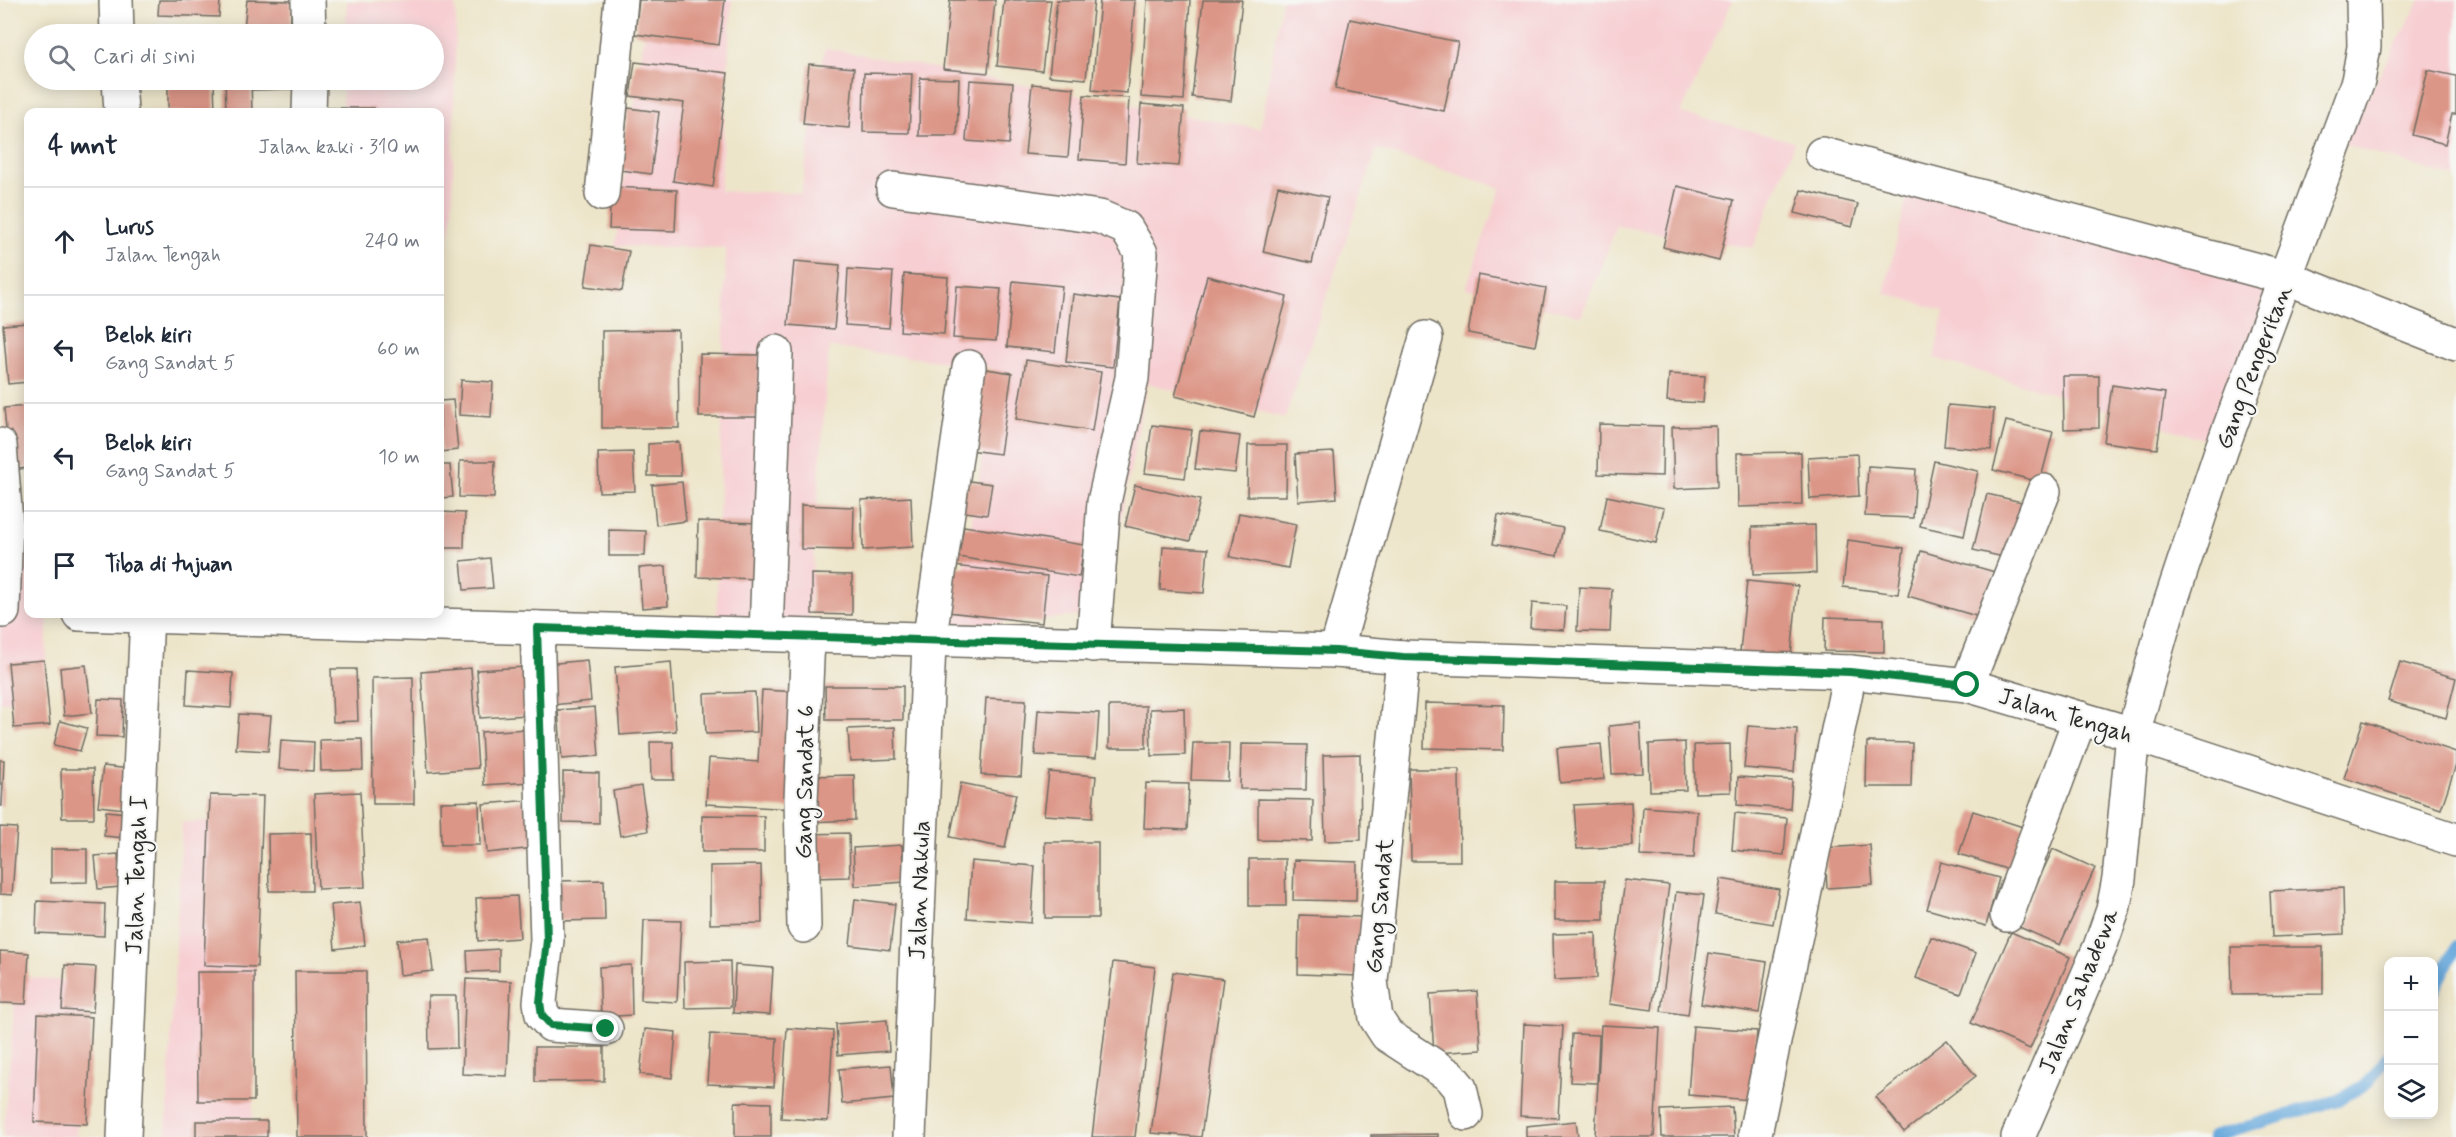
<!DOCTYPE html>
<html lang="id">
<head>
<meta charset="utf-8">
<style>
	body { margin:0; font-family:Mynerve,sans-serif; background:#f2f2f3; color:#1f2937 }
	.controls { position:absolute; right:18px; bottom:18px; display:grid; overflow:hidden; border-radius:12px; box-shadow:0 3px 15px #0003 }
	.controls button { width:54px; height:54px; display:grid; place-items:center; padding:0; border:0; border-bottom:2px solid #e0e1e3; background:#fff; color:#1f2937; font:30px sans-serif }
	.stop { position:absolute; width:18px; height:18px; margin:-14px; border:4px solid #0b8043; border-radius:50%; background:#fff }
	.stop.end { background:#0b8043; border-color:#fff; box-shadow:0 2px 6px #0008 }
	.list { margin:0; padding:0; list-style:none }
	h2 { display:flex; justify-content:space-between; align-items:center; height:78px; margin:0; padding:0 24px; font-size:26px }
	h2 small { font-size:20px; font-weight:400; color:#747a83 }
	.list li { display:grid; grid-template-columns:39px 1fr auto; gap:18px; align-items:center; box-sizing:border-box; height:108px; padding:0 24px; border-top:2px solid #e0e1e3 }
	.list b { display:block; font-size:22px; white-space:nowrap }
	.list p { margin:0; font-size:20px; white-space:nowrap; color:#747a83 }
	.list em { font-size:20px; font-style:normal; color:#747a83 }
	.icon { flex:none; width:33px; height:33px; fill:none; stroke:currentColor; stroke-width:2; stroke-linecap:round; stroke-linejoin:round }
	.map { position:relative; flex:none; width:2456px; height:1137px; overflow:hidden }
	.search { position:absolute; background:#fff; box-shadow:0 3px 15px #0003; left:24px; top:24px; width:420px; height:66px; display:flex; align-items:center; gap:15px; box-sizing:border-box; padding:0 21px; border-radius:33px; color:#747a83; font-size:22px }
	.panel { position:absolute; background:#fff; box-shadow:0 3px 15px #0003; left:24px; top:108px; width:420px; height:510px; border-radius:12px }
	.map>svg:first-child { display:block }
	.built { fill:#f7cfd3 }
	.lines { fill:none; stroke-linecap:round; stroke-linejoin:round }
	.stream { stroke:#6aaadd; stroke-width:12 }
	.building { fill:#dc9687 }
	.minor-casing { stroke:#6f6c62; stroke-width:36 }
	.minor { stroke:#fff; stroke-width:33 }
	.route { stroke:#0b8043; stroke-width:8 }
	.labels { text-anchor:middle; stroke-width:4.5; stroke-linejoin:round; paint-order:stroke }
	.street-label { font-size:24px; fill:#2b2b2b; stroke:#f6f6f2 }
</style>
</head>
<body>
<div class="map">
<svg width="2456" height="1137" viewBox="0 0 2456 1137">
	<rect width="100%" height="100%" fill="#f6f6f2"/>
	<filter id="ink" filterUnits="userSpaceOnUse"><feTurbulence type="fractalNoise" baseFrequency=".0167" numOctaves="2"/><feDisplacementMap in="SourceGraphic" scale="12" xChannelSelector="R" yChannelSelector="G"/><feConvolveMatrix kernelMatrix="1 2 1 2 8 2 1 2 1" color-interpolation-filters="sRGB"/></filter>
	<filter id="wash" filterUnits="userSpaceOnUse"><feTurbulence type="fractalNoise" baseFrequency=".008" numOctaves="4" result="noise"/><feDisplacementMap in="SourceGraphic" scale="24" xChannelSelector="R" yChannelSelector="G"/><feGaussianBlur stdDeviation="1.35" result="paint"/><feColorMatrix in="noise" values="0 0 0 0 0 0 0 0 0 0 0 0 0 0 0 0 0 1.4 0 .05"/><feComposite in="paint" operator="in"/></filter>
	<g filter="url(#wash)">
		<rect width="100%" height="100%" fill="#ede5c9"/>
		<!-- built -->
		<g class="built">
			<polygon points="649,0 732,0 720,191 801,193 825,48 1260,129 1282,0 1733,0 1681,113 1795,142 1753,248 1617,226 1581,316 1466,288 1501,188 1377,149 1285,418 1147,383 1103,614 953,627 979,480 993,368 829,347 808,632 716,635 726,248 615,246"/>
			<polygon points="2420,0 2456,0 2456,178 2342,144"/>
			<polygon points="347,1 456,5 452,220 442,271 440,271 440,112 342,112 343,80 434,80 434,34 345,34"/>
			<polygon points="1913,173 2275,267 2217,443 1934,358 1944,311 1884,293"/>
			<polygon points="28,554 28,614 48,614 44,698 0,702 0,558"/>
			<polygon points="259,821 252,1137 166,1137 182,822"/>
			<polygon points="17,976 90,984 76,1137 3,1137"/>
		</g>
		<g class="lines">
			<!-- stream -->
			<g class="stream">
				<polyline points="2434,991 2456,947"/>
				<polyline points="2212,1137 2338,1100 2369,1082 2388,1056"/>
			</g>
		</g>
		<g id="blocks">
			<!-- building -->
			<g class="building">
				<polygon points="159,0 220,0 219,17 158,15"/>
				<polygon points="247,0 292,1 290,32 244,28"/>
				<polygon points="639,0 725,0 719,45 635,34"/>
				<polygon points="950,0 995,0 988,73 943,69"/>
				<polygon points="1004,0 1051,0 1042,71 997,66"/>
				<polygon points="1057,0 1094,0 1086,79 1049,76"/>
				<polygon points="1100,0 1135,0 1127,93 1092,90"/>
				<polygon points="1147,0 1190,0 1184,100 1141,97"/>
				<polygon points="1203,0 1242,0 1231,101 1192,97"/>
				<polygon points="1350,19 1458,42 1444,111 1335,89"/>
				<polygon points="635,62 728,73 713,187 673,181 684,103 630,96"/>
				<polygon points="809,64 854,68 849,128 803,124"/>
				<polygon points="2428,70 2456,76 2456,114 2452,114 2445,144 2412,135"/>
				<polygon points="864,73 912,74 909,133 863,132"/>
				<polygon points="920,78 959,79 957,136 919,136"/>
				<polygon points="168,80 214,80 215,112 168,112"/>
				<polygon points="225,80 251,80 252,112 226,112"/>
				<polygon points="252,80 291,80 292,89 252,90"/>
				<polygon points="970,80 1013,83 1009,144 966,141"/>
				<polygon points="1032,84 1074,88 1068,157 1025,154"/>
				<polygon points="1084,95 1129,98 1125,163 1079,159"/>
				<polygon points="1141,104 1184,108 1179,166 1137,163"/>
				<rect x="316" y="108" width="58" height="4"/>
				<polygon points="628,108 659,112 651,174 620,170"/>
				<polygon points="1278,186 1328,197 1312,263 1263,252"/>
				<polygon points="1677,186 1734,200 1719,261 1663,247"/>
				<polygon points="611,187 677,190 675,231 609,229"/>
				<polygon points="1801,190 1858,204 1852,227 1795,213"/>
				<polygon points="591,245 629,251 622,291 585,286"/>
				<polygon points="794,261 840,265 834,329 788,325"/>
				<polygon points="848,269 893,272 889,328 845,325"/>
				<polygon points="904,274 948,277 944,334 900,331"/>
				<polygon points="1478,275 1546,288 1535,346 1468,333"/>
				<polygon points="1207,276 1287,297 1254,417 1175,396"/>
				<polygon points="1013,281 1062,286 1055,352 1007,347"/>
				<polygon points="957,286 1001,289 996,341 953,338"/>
				<polygon points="1073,294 1120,300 1113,367 1066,362"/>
				<polygon points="28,323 28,382 8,384 3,325"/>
				<polygon points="678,330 679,428 602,428 602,331"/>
				<polygon points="700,354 759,355 758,417 699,417"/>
				<polygon points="1026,360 1101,372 1092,431 1016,419"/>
				<polygon points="980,368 1012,373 1000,454 969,450"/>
				<polygon points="1669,374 1705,376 1703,403 1667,401"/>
				<polygon points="2063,376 2099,376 2099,428 2064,429"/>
				<polygon points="461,380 493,382 491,417 459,415"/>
				<polygon points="2112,385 2165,393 2157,449 2104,442"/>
				<polygon points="453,400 458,450 440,452 440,401"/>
				<polygon points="1948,405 1994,409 1991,450 1944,446"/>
				<polygon points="28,406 28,468 10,470 4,408"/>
				<polygon points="2006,421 2053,432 2040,482 1993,470"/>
				<polygon points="1599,424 1663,426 1662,476 1598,474"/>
				<polygon points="1152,425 1192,430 1185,478 1145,473"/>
				<polygon points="1716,426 1717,487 1674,489 1672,427"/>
				<polygon points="1200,431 1240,436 1235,473 1195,469"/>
				<polygon points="679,442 681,476 648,476 648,444"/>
				<polygon points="1248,445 1287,445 1286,496 1247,496"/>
				<polygon points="633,452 635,491 599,492 598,453"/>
				<polygon points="1334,452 1337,498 1298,501 1295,454"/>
				<polygon points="1801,452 1802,505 1738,507 1737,453"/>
				<polygon points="1857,454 1859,496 1810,499 1808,457"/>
				<polygon points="460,461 495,461 494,498 459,497"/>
				<polygon points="1934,461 1978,471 1964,536 1920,526"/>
				<polygon points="440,465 450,465 453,497 440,498"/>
				<polygon points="1868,466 1916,469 1913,518 1865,516"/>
				<polygon points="962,480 992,484 987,515 958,511"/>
				<polygon points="682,482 686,521 656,525 652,485"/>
				<polygon points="1135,485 1200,500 1190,541 1125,526"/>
				<polygon points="1987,494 2026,503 2012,559 1973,550"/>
				<polygon points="1607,496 1664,508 1656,543 1600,531"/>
				<polygon points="911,497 913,547 863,550 861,500"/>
				<polygon points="801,505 854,507 853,550 801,549"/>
				<polygon points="440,512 465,513 464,548 440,548"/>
				<polygon points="1239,513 1296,524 1288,568 1230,557"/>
				<polygon points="1498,515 1563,528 1557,556 1493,544"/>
				<polygon points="698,521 760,523 758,579 697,577"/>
				<polygon points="1815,525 1816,573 1753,575 1752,527"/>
				<polygon points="964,526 1084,545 1079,577 958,557"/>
				<polygon points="609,530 646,531 645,556 609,556"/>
				<polygon points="1848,540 1904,548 1898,594 1843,587"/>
				<polygon points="1163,546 1208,549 1204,593 1160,590"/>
				<polygon points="1921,551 1995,572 1983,618 1908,596"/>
				<polygon points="490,558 493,588 464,590 461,561"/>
				<polygon points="666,566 668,606 642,608 639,568"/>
				<polygon points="953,566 1047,576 1042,623 948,612"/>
				<polygon points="812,574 852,575 852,615 812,614"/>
				<polygon points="1747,581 1798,586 1790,666 1739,662"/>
				<polygon points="1579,587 1612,589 1610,632 1577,631"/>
				<polygon points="1532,603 1566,606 1564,630 1530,628"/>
				<polygon points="1825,617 1884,619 1884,652 1824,651"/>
				<polygon points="44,660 50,725 14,728 8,663"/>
				<polygon points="587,660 591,701 552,705 547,664"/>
				<polygon points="671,662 676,731 620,735 615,667"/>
				<polygon points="2400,662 2456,678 2446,718 2388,701"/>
				<polygon points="86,665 92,713 64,716 60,668"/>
				<polygon points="525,667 528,715 480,718 477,670"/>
				<polygon points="471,668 478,768 428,772 421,672"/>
				<polygon points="331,669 356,669 358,721 333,722"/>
				<polygon points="188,670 233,673 231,708 186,705"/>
				<polygon points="413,677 414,804 373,804 372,678"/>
				<polygon points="825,686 903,686 903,720 826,720"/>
				<polygon points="762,690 800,692 793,809 706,804 709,758 758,762"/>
				<polygon points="755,692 757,732 706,734 704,694"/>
				<polygon points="986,698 1026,700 1021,777 981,775"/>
				<polygon points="98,699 123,700 122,737 96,736"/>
				<polygon points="1425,703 1504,705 1503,750 1424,748"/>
				<rect x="1109" y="706" width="37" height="42"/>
				<polygon points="595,707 599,756 562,759 558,710"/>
				<polygon points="1184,708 1185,755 1151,756 1150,709"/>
				<polygon points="1038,710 1099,713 1096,758 1035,755"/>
				<polygon points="239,714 271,716 268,751 236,749"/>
				<polygon points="60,721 87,728 80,751 54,745"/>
				<polygon points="2363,721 2456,752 2456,765 2441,809 2344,778"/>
				<polygon points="1640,723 1643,773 1612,774 1609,726"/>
				<polygon points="1748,726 1797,729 1794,772 1744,768"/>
				<polygon points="895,727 896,759 850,761 848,729"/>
				<polygon points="527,729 530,782 484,785 481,732"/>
				<polygon points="362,739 363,770 321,771 320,740"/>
				<polygon points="281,740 314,742 313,771 279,769"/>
				<polygon points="650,742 673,742 674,780 651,780"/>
				<polygon points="1685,742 1686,790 1650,791 1649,744"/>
				<polygon points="1867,742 1912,743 1911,787 1866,787"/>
				<polygon points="1193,743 1229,743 1228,781 1191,780"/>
				<polygon points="1241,744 1307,745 1306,790 1240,789"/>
				<polygon points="1601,744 1604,779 1560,783 1557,748"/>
				<polygon points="1730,744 1731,792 1695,793 1694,745"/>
				<polygon points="1360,754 1361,840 1325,841 1323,755"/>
				<polygon points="0,760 4,760 2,806 0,806"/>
				<polygon points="103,766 130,769 126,809 98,806"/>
				<polygon points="61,769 93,769 94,818 62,818"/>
				<polygon points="1409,769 1459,769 1460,861 1411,861"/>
				<polygon points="563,772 599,773 599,823 563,822"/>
				<polygon points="1049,772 1096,776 1092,818 1044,815"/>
				<polygon points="854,775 855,820 810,822 809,776"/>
				<polygon points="1738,777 1792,780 1790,809 1737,805"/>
				<polygon points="961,783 1016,794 1005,848 950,837"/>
				<polygon points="1146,783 1189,784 1187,830 1144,828"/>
				<polygon points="641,786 648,831 620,836 613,791"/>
				<polygon points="360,792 365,887 318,889 314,794"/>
				<polygon points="210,795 263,796 257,967 204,965"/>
				<polygon points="1258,799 1313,800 1312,841 1258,840"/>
				<polygon points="531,800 535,848 487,853 483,804"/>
				<polygon points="479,801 480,845 441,845 440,802"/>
				<polygon points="1631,802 1633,846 1577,849 1574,805"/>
				<polygon points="1643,807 1697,811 1694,858 1640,856"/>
				<polygon points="106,811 127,813 125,838 104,836"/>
				<polygon points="1973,811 2023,827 2009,870 1959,854"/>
				<polygon points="1735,813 1787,818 1784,855 1732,850"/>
				<polygon points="702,815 764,816 764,852 702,852"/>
				<polygon points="0,827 17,828 12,895 0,894"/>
				<polygon points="311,833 312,891 269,891 268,834"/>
				<polygon points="849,833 850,877 811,878 810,834"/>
				<rect x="1045" y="842" width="53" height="76"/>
				<polygon points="902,845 904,882 855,886 853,848"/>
				<polygon points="1870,845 1873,885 1827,888 1825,848"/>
				<polygon points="51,849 87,849 87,882 51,883"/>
				<polygon points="2053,849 2095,868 2060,945 2017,926"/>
				<polygon points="118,854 120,887 98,889 95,856"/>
				<polygon points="1249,859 1285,859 1286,906 1249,906"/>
				<polygon points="1294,860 1357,862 1356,901 1293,900"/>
				<polygon points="971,861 1035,866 1031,923 967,918"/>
				<polygon points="1941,862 1999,878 1986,926 1927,909"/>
				<polygon points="761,865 762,923 710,924 710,866"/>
				<polygon points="1721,879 1779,889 1773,924 1715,914"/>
				<polygon points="604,880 605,920 559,921 558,881"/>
				<polygon points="1625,880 1669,885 1652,1010 1609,1004"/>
				<rect x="1555" y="881" width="49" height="39"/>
				<polygon points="2343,888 2344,934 2272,937 2270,891"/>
				<polygon points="1676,892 1704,895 1688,1015 1661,1011"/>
				<polygon points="517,896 520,938 478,941 476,898"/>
				<polygon points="855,899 895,904 890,950 850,945"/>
				<polygon points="37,901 105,904 104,936 36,933"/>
				<polygon points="360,902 365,945 335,949 331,905"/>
				<polygon points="1299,915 1361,917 1359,976 1298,974"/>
				<polygon points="644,920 681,921 677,1002 641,1000"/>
				<polygon points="2011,932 2070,957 2030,1049 1971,1023"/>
				<polygon points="1596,933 1597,978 1554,980 1553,934"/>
				<polygon points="429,937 433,971 400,975 397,940"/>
				<polygon points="1931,937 1976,953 1961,994 1916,978"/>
				<polygon points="2231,947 2323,947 2323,994 2232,995"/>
				<polygon points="499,949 499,971 468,972 467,951"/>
				<polygon points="0,951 29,953 26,1004 0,1003"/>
				<polygon points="1709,953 1767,962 1759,1013 1701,1004"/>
				<polygon points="730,961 731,1007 685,1008 684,962"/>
				<polygon points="1113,962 1155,967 1135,1137 1092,1137"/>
				<polygon points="65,965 96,967 93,1012 62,1010"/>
				<polygon points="631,965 632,1015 601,1017 599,967"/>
				<polygon points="735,965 773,968 770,1015 733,1013"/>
				<polygon points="295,971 366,971 367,1137 297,1137"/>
				<polygon points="197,972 254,972 254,1101 198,1101"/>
				<polygon points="1173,972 1223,979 1201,1137 1151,1133"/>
				<polygon points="466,979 511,981 507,1076 462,1074"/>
				<polygon points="1477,991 1481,1050 1434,1053 1430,994"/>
				<polygon points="428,996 456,996 457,1048 429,1049"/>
				<polygon points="38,1014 92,1017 87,1124 34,1122"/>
				<polygon points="887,1020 889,1051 838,1055 836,1024"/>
				<polygon points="1524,1024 1563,1026 1558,1118 1520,1116"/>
				<polygon points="1601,1025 1660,1028 1654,1137 1595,1137"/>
				<polygon points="1693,1026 1757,1031 1752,1100 1688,1095"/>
				<polygon points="787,1028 833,1031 828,1121 781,1118"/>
				<polygon points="645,1029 676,1032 672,1078 640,1074"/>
				<polygon points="710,1034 777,1038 774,1087 707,1084"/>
				<polygon points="1572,1034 1599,1035 1597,1083 1570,1082"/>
				<polygon points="1947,1040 1976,1076 1904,1132 1876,1097"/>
				<polygon points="535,1047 604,1047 604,1081 535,1082"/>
				<polygon points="891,1065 894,1099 842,1104 839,1069"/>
				<polygon points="735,1102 771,1103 771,1137 735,1137"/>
				<polygon points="1732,1107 1734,1137 1662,1137 1661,1110"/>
				<rect x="196" y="1121" width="71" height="16"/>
				<polygon points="1576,1121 1578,1137 1526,1137 1526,1126"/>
				<polygon points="1438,1134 1438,1137 1371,1137 1371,1135"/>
			</g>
		</g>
	</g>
	<g filter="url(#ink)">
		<use href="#blocks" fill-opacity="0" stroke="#6f6c62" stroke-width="1.5"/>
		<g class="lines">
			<!-- minor casing -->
			<g class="minor-casing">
				<g id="minor">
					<polyline points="116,0 117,34"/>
					<polyline points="308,0 309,34"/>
					<polyline points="119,80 121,112"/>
					<polyline points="309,112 310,80"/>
					<polyline points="1822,154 2287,278 2456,344"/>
					<polyline points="893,189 1100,217 1126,228 1141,253 1132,378 1104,502 1093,645"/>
					<polyline points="602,194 621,0"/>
					<polyline points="0,445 6,522 3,611"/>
					<path d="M 79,614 C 498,627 917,641 1336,651 L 1403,657 L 1850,672 L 1967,685 L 2133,734 L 2456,840"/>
					<polyline points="537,628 547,940 540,1002 542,1015 551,1025 606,1029"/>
					<polyline points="766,634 776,352"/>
					<polyline points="1336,651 1426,338"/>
					<polyline points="1403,657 1371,981 1376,1018 1387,1035 1450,1076 1460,1088 1466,1114"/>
					<polyline points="1967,685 2044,491"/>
					<polyline points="2007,915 2080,718"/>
					<polyline points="804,926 801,800 808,637"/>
					<polyline points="1755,1134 1850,672"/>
					<polyline points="124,1137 147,614"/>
					<polyline points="909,1137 929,643 969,367"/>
					<polyline points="2018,1137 2100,947 2113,910 2119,879 2133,734 2166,616 2222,448 2358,81 2364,47 2363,0"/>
				</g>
			</g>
			<!-- minor -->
			<use href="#minor" class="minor"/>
		</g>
	</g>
	<g class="lines" filter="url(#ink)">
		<!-- route -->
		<path class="route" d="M 606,1029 L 551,1025 L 542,1015 L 540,1002 L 547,940 L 537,628 C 803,637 1070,645 1336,651 L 1403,657 L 1850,672 L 1967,685"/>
	</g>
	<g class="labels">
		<!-- street labels -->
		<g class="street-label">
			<text transform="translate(2253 367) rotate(-69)" y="8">Gang Pengeritan</text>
			<text transform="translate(2066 715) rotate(17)" y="8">Jalan Tengah</text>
			<text transform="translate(804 782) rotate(-89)" y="8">Gang Sandat 6</text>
			<text transform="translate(136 875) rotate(-88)" y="8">Jalan Tengah I</text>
			<text transform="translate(919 890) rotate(-88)" y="8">Jalan Nakula</text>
			<text transform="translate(1379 906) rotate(-85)" y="8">Gang Sandat</text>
			<text transform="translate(2078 991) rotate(-68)" y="8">Jalan Sahadewa</text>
		</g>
	</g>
</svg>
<div class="controls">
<button>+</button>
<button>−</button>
<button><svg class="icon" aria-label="layers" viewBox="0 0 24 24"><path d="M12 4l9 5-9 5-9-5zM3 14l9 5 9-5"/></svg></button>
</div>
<div class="stop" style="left:1967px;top:685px"></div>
<div class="stop end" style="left:606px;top:1029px"></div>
<div class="search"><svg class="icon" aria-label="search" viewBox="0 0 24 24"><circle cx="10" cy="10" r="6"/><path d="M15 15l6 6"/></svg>Cari di sini</div>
<section class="panel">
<h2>4 mnt<small>Jalan kaki · 310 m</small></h2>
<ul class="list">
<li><svg class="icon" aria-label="ahead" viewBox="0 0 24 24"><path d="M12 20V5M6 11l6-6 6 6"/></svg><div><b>Lurus</b><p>Jalan Tengah</p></div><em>240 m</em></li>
<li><svg class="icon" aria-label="left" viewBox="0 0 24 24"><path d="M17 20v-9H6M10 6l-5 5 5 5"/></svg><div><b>Belok kiri</b><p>Gang Sandat 5</p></div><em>60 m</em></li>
<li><svg class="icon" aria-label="left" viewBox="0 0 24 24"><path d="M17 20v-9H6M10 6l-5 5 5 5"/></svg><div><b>Belok kiri</b><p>Gang Sandat 5</p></div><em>10 m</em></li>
<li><svg class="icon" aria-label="arrive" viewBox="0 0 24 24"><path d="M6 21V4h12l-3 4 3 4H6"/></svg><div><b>Tiba di tujuan</b></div></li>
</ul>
</section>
</div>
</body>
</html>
